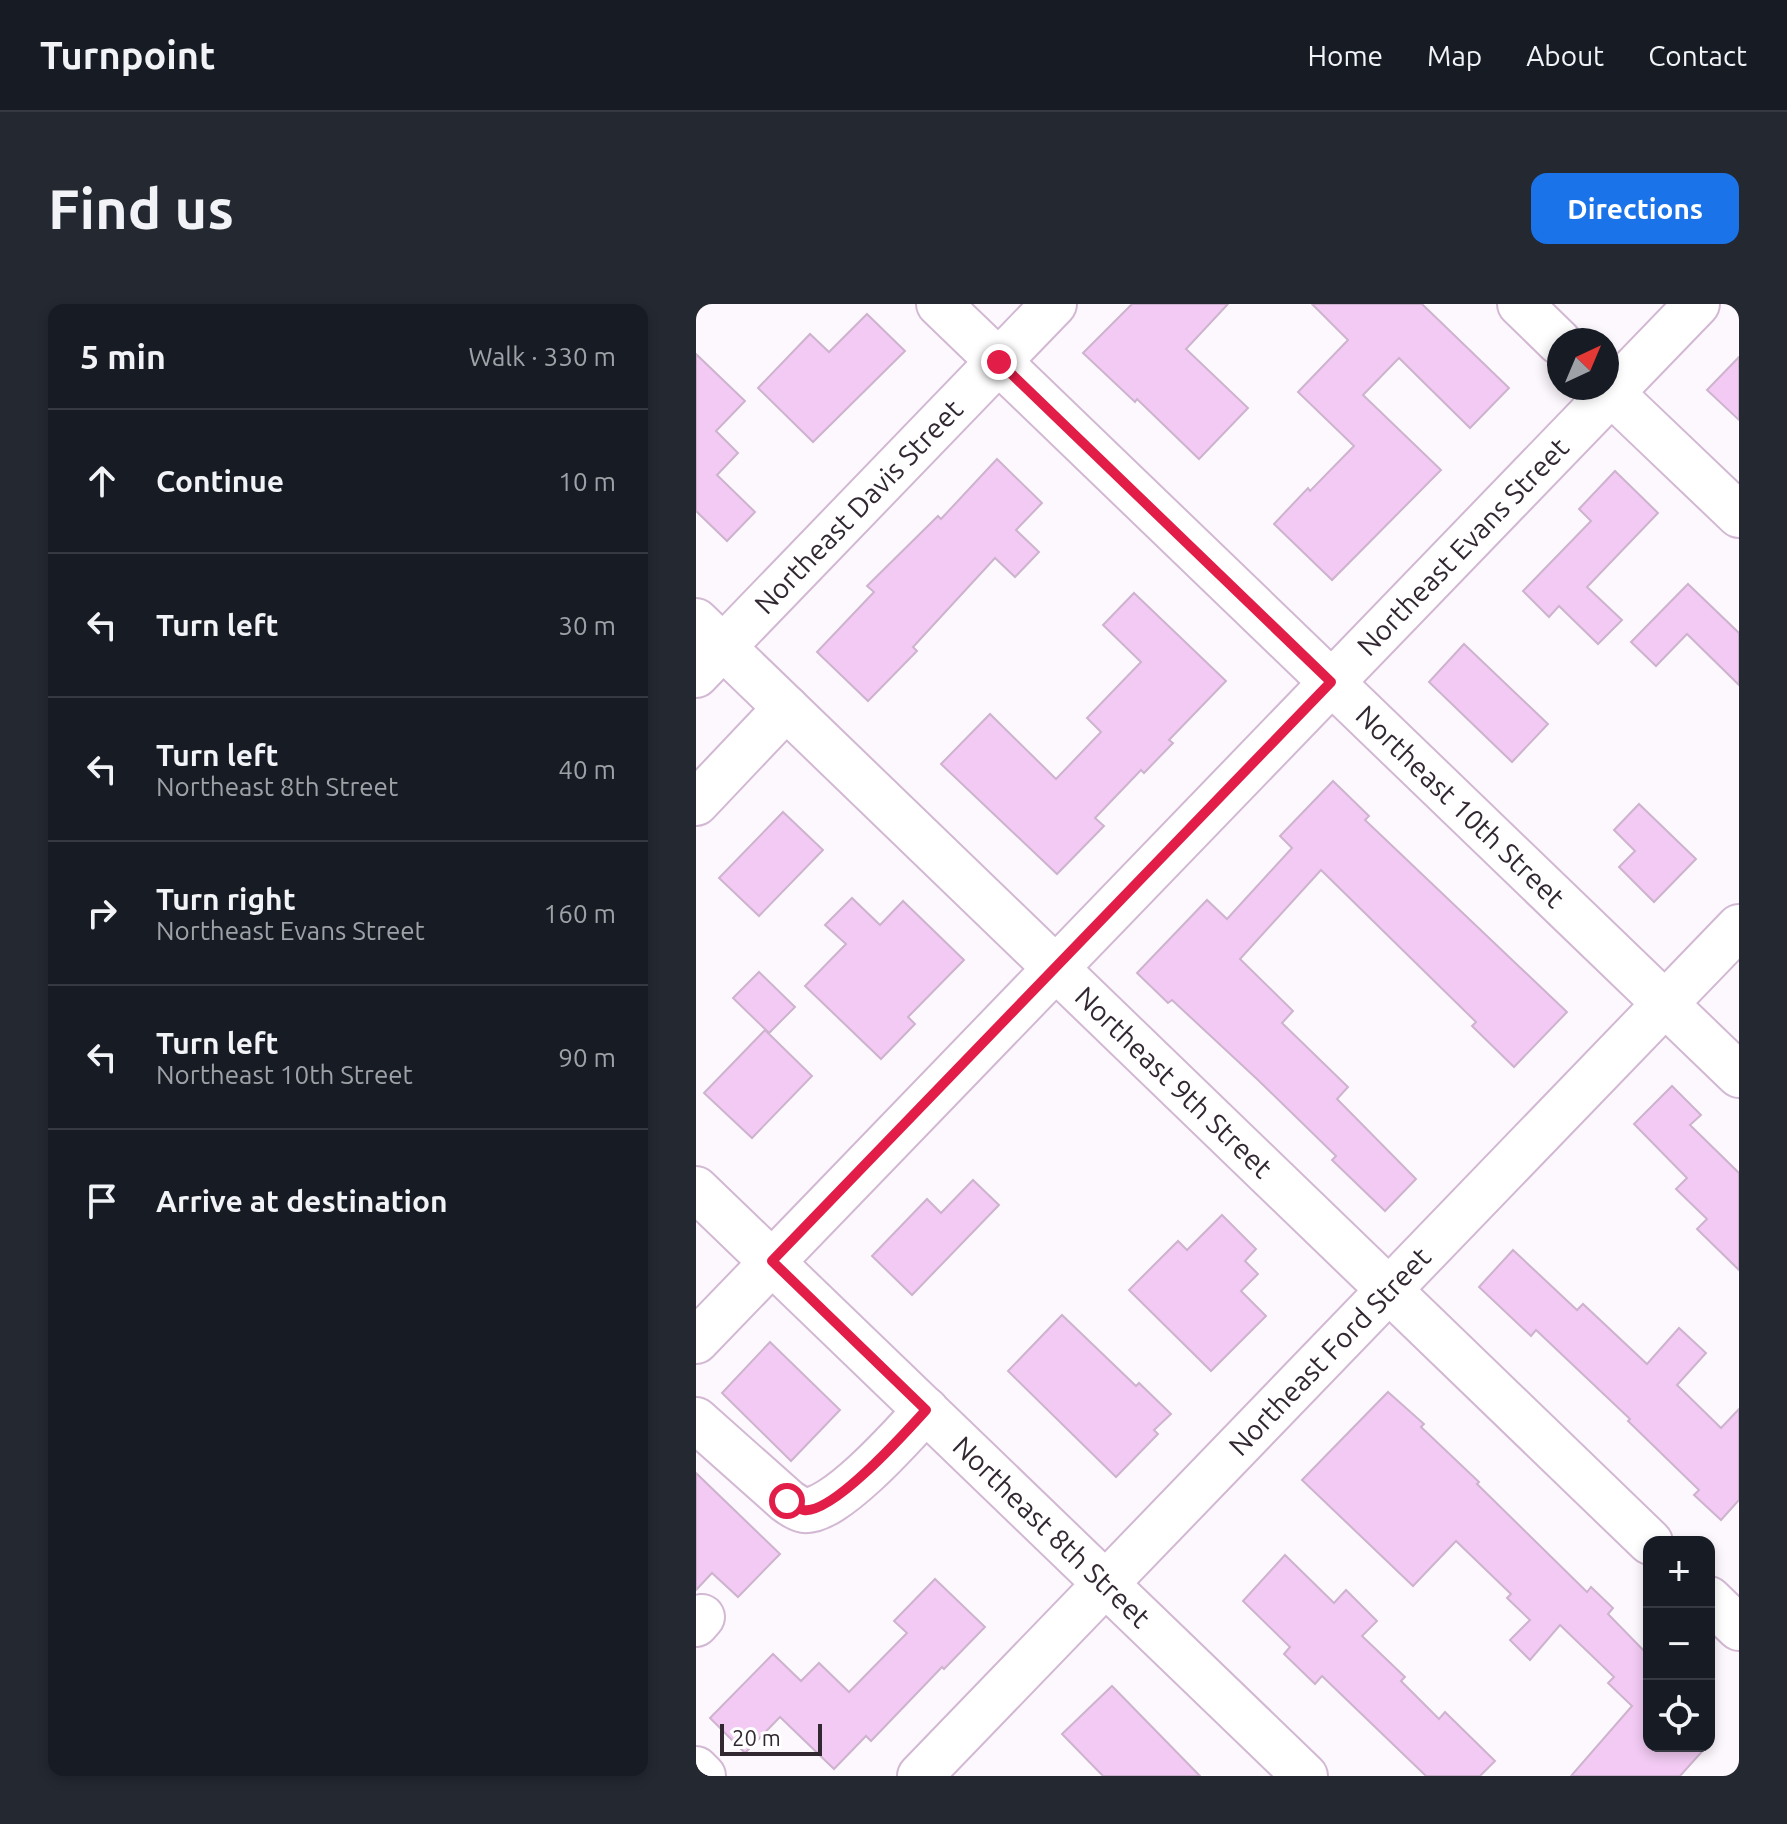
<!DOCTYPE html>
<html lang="en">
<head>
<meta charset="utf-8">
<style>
	body { margin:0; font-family:Ubuntu,sans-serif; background:#242831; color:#f1f3f6 }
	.controls { position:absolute; right:24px; bottom:24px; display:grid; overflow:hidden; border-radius:16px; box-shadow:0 4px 12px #0003 }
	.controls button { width:72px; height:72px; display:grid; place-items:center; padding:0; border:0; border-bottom:2px solid #363941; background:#171b24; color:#f1f3f6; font:40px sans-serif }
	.compass { position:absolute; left:851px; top:24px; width:72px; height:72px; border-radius:50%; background:#171b24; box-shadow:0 4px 12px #0003; rotate:44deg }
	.scale { position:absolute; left:24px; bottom:20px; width:102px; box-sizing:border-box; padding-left:8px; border:4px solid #322832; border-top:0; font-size:22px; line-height:28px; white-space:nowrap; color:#322832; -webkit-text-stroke:6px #fff; paint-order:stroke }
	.stop { position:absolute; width:24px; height:24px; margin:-18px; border:6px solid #e11d48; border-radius:50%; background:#fff }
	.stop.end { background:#e11d48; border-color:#fff; box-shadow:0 2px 8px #0008 }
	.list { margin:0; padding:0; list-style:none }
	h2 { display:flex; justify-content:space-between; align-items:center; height:104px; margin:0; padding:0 32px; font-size:34px }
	h2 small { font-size:26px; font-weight:400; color:#9ea1a6 }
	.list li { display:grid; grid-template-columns:52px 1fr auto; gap:24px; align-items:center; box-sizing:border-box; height:144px; padding:0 32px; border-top:2px solid #363941 }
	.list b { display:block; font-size:30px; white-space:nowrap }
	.list p { margin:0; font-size:26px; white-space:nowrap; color:#9ea1a6 }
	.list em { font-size:26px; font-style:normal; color:#9ea1a6 }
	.icon { flex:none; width:44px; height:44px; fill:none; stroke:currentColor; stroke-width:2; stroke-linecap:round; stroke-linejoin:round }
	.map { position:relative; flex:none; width:1043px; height:1472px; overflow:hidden; border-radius:16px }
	header { display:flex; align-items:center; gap:48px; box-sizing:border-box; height:112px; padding:0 40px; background:#171b24; border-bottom:2px solid #363941 }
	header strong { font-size:38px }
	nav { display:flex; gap:44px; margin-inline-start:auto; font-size:28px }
	.intro { display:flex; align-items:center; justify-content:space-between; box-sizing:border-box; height:192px; padding:0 48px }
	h1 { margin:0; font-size:56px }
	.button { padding:20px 36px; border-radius:16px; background:#1a73e8; color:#fff; font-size:28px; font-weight:700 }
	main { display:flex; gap:48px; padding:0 48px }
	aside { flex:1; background:#171b24; border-radius:16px; box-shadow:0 4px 12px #0003 }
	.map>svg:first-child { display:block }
	.building { fill:#f2caf3; stroke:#cdb3ce; stroke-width:2 }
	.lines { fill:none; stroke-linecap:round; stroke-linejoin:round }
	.minor-casing { stroke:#d2b8d3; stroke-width:48 }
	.minor { stroke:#fff; stroke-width:44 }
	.route { stroke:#e11d48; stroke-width:10 }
	.labels { text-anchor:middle; stroke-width:7; stroke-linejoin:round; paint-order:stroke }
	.street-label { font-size:28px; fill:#322832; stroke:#fff }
</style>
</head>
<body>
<header>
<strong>Turnpoint</strong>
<nav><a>Home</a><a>Map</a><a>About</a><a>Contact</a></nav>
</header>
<div class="intro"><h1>Find us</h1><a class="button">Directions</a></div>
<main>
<aside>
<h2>5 min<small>Walk · 330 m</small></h2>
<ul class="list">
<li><svg class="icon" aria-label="ahead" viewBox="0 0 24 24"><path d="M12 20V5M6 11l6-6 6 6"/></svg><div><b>Continue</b></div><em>10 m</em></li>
<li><svg class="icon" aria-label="left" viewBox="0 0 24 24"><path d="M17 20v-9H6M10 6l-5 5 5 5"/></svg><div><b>Turn left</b></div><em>30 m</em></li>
<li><svg class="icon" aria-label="left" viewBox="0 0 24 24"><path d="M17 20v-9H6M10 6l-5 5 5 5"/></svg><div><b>Turn left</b><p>Northeast 8th Street</p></div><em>40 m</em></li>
<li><svg class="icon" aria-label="right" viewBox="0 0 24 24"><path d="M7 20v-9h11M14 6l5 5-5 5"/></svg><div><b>Turn right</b><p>Northeast Evans Street</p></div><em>160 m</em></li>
<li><svg class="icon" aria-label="left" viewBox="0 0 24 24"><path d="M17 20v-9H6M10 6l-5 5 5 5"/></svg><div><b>Turn left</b><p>Northeast 10th Street</p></div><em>90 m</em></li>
<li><svg class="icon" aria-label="arrive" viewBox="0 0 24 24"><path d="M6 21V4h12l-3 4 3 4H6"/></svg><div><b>Arrive at destination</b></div></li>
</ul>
</aside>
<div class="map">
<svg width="1043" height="1472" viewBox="0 0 1043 1472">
	<rect width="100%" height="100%" fill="#fdf8fd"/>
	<!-- building -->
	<g class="building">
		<polygon points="436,0 532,0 490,45 552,104 503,155 441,95 439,98 387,49"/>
		<polygon points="616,0 726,0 813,84 774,124 703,54 667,91 745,166 636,276 578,220 612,184 614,187 658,142 602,88 652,36"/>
		<polygon points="171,10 209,47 117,138 62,84 114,30 133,48"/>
		<polygon points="0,50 49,97 20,127 42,149 21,171 59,208 31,237 0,207"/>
		<polygon points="1043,53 1043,116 1011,86"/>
		<polygon points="301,155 346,199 320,226 343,248 319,273 299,254 217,343 221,347 172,397 121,348 178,288 171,282 242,212 245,215"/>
		<polygon points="919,167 962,209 891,283 926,316 902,340 863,302 853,313 827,287 895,217 883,205"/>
		<polygon points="992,280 1043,329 1043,381 991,330 960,362 935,338"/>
		<polygon points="438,289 530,377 473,436 477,439 448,469 445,466 399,514 408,522 361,570 245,460 294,410 360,475 405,428 391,414 445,358 407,321"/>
		<polygon points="768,340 852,420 816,458 733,378"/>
		<polygon points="637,477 673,512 669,516 871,708 818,763 776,722 780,718 625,566 544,655 597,707 586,719 652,783 641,795 720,875 689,907 636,856 640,852 562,776 476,696 472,699 441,669 511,596 531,615 596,544 584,532"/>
		<polygon points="943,500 1000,555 958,598 923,563 939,547 918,526"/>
		<polygon points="87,508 127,546 63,612 23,574"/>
		<polygon points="156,594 184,621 207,597 268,656 212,713 219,720 185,755 109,682 150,640 129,621"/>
		<polygon points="63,668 99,703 73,729 37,694"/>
		<polygon points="69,726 116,772 56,834 8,789"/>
		<polygon points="976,782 1005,811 994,821 1043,869 1043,966 1001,925 1011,915 980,885 991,874 938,820"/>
		<polygon points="277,876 303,901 216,991 176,952 231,895 245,909"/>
		<polygon points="526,911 560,945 549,957 562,970 545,987 570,1012 515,1067 433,986 482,937 491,946"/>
		<polygon points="817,946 881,1006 887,1000 951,1060 983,1024 1010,1049 981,1081 1025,1124 1043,1105 1043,1196 1025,1216 998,1191 1003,1186 932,1117 934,1115 840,1026 835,1032 783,983"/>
		<polygon points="366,1011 440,1082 443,1079 475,1110 458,1126 462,1130 420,1173 312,1067"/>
		<polygon points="74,1038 144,1106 95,1157 26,1089"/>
		<polygon points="692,1088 728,1120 725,1123 783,1178 781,1180 891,1288 895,1283 917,1304 912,1310 953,1352 953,1442 1011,1442 984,1472 875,1472 936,1402 912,1379 918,1373 864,1321 834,1356 814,1336 834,1316 811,1294 815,1290 760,1237 717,1282 606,1176"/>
		<polygon points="0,1169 84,1250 42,1293 16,1269 0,1286"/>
		<polygon points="589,1251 638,1299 650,1286 681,1317 666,1332 709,1373 705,1377 743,1415 749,1408 799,1457 784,1472 730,1472 626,1372 619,1380 588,1350 594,1343 547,1297"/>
		<polygon points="239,1275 289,1323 248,1365 246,1363 175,1437 170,1432 138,1465 84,1413 49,1449 14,1414 77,1350 105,1377 123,1359 153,1388 211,1329 198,1317"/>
		<polygon points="416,1382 504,1472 407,1472 366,1430"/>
	</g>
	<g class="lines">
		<!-- minor casing -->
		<g class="minor-casing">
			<g id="minor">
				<path id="s1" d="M 243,0 L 1043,771"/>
				<polyline points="824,0 863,38"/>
				<polyline points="910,84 1043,211"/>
				<path id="s2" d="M 0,317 L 954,1238"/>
				<path id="s3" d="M 0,371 L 358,0"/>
				<polyline points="0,499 90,404"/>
				<path id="s4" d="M 0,885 L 609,1472"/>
				<path id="s5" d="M 0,1037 L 1001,0"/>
				<path d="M 0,1116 L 91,1197 C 95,1200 103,1205 108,1206 C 138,1210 210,1128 230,1106"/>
				<polyline points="1013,1295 1043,1324"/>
				<polyline points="0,1320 6,1313"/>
				<polyline points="0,1465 7,1472"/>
				<path id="s6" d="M 224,1472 L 1043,623"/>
			</g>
		</g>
		<!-- minor -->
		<use href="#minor" class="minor"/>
	</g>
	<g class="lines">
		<!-- route -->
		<path class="route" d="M 91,1197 C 95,1199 103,1205 108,1206 C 137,1210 210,1128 230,1106 L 76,957 L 635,378 L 303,58"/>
	</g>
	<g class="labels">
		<!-- street labels -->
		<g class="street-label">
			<text dy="10" stroke="none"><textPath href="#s3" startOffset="234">Northeast Davis Street</textPath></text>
			<text dy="10" stroke="none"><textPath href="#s5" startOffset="1104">Northeast Evans Street</textPath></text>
			<text dy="10" stroke="none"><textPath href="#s1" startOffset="724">Northeast 10th Street</textPath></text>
			<text dy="10" stroke="none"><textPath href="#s2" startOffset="664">Northeast 9th Street</textPath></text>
			<text dy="10" stroke="none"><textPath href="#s6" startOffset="590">Northeast Ford Street</textPath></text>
			<text dy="10" stroke="none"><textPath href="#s4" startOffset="494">Northeast 8th Street</textPath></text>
		</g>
	</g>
</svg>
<div class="controls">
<button>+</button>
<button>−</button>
<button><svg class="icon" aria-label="locate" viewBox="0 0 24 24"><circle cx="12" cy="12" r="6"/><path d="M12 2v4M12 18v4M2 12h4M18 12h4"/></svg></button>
</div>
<svg class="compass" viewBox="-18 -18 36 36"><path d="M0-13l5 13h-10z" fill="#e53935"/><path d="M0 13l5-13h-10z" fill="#9ea1a6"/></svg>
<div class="scale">20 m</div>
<div class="stop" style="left:91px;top:1197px"></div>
<div class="stop end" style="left:303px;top:58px"></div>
</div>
</main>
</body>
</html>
